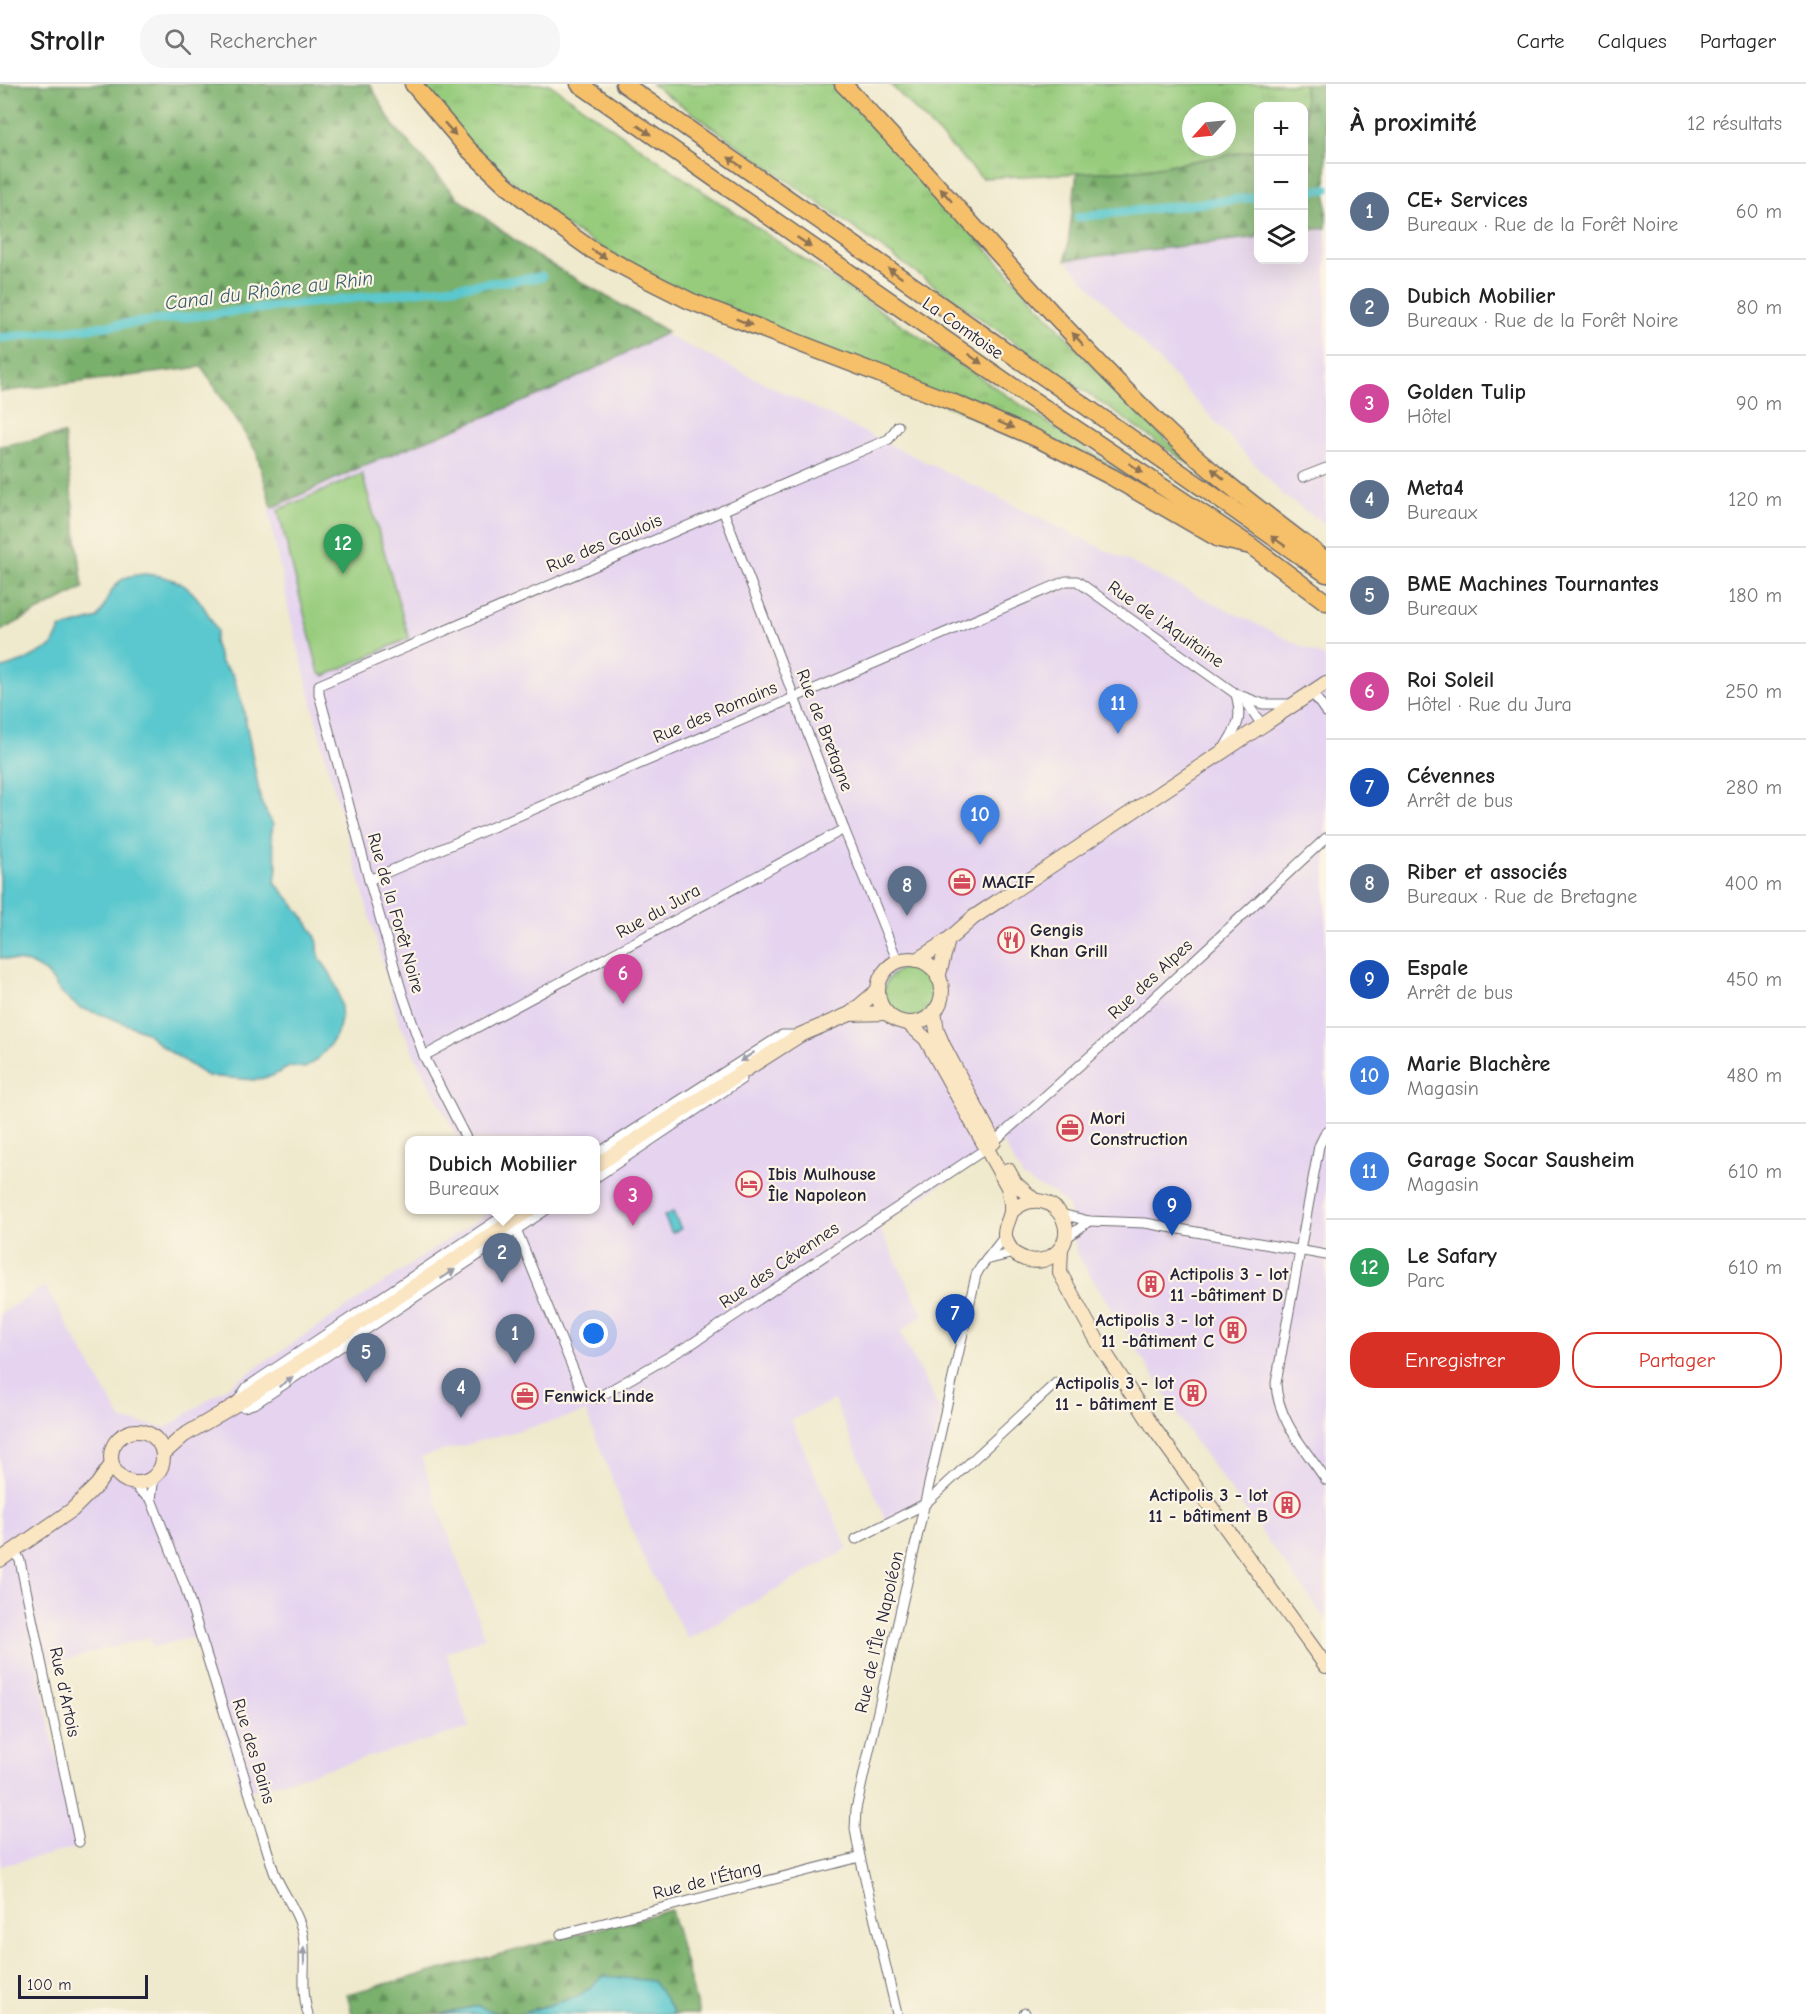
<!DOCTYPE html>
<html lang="fr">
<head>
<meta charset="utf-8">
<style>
	body { margin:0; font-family:"Comic Neue",sans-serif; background:#f6f6f6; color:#222 }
	.controls { position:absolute; right:18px; top:18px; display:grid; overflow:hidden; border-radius:12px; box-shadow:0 6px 24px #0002 }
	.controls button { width:54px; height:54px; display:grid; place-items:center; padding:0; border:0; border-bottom:2px solid #e0e0e0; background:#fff; color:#222; font:30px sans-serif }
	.compass { position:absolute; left:1182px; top:18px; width:54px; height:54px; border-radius:50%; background:#fff; box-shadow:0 6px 24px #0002; rotate:243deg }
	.scale { position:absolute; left:18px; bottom:15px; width:130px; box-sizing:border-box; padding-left:6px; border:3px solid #22223b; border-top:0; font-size:16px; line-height:21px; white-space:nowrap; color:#22223b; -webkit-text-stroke:4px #fcf5e5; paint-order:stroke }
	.you { position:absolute; left:594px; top:1250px; width:21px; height:21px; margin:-15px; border:4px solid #fff; border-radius:50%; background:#1a73e8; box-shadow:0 0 0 9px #1a73e833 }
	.badge { display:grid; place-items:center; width:39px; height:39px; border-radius:50%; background:#d93025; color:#fff; font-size:20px; font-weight:700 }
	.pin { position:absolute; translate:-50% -50px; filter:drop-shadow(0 2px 3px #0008) }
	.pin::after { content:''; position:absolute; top:32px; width:21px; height:18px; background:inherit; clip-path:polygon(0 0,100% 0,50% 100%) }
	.popup { position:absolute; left:405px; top:1052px; width:195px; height:78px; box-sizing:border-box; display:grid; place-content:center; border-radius:12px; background:#fff; filter:drop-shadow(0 2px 4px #0005); font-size:20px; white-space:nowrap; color:#767676 }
	.popup b { font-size:22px; color:#222 }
	.popup::after { content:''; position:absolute; left:50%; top:100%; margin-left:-12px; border:12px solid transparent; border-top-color:#fff }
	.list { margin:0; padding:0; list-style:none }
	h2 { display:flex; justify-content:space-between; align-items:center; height:78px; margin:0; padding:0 24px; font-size:26px }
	h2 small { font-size:20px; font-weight:400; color:#767676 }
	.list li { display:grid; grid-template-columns:39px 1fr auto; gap:18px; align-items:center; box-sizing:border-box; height:96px; padding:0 24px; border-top:2px solid #e0e0e0 }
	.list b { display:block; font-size:22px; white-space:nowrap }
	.list p { margin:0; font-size:20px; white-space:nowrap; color:#767676 }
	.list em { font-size:20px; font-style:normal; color:#767676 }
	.actions { display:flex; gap:12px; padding:18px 24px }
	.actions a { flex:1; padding:14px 0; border:2px solid #d93025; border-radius:24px; text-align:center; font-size:21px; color:#d93025 }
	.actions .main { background:#d93025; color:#fff }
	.icon { flex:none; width:33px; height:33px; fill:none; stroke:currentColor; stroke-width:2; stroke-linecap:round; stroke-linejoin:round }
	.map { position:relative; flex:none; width:1326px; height:1930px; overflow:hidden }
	header { display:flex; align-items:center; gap:36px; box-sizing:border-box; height:84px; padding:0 30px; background:#fff; border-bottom:2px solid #e0e0e0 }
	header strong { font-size:28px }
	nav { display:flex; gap:33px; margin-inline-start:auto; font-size:21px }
	.search { width:420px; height:54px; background:#f6f6f6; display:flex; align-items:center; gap:15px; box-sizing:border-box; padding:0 21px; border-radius:24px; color:#767676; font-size:22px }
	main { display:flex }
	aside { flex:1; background:#fff }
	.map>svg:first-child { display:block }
	.built { fill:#e5d3f0 }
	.grass { fill:url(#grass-tufts); stroke:#5c775c; stroke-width:1.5; fill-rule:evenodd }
	.forest { fill:url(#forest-firs); stroke:#4e6954; stroke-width:1.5 }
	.green { fill:#97cc7d; stroke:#5c775c; stroke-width:1.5 }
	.water { fill:#5ac8ce; stroke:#3e7584; stroke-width:1.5 }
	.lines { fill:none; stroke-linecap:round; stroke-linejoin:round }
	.canal { stroke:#5ac8ce; stroke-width:9 }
	.minor-casing { stroke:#6a686e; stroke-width:11 }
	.secondary-casing { stroke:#6a686e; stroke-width:16 }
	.motorway-casing { stroke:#6a686e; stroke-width:19 }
	.minor { stroke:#fff; stroke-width:9 }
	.secondary { stroke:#fbe6c4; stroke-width:14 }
	.motorway { stroke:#f6c06b; stroke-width:16 }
	.oneway { fill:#8c7153 }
	.oneway2 { fill:#9c9ca7 }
	.labels { text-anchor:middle; stroke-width:4.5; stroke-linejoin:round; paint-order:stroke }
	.street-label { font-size:18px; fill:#22223b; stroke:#fcf5e5 }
	.poi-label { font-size:18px; font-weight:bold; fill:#22223b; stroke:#fcf5e5; text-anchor:start }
	.water-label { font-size:20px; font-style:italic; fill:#365c6e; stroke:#fcf5e5 }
</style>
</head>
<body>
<header>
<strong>Strollr</strong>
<div class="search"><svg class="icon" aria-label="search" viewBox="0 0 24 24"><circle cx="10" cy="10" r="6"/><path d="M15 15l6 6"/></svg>Rechercher</div>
<nav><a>Carte</a><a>Calques</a><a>Partager</a></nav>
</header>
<main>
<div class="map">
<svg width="1326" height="1930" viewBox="0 0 1326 1930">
	<defs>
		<pattern id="grass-tufts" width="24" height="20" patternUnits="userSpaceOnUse" patternTransform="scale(1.5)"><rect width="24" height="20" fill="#97cc7d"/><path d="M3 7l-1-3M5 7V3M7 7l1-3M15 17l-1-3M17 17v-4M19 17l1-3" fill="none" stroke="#82af6d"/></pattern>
		<pattern id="forest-firs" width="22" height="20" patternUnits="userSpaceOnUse" patternTransform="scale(1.5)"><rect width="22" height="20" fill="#79b06c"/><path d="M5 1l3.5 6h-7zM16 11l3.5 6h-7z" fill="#638f5a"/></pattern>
	</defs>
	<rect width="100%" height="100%" fill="#fcf5e5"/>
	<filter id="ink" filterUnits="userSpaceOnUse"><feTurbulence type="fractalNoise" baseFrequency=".0167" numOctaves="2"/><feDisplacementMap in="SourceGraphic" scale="12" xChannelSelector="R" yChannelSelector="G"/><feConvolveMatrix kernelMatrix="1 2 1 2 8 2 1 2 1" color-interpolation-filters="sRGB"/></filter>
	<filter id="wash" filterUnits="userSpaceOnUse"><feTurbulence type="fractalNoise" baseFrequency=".008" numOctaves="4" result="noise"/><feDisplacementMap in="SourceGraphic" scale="24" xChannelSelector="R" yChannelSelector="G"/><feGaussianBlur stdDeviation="1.35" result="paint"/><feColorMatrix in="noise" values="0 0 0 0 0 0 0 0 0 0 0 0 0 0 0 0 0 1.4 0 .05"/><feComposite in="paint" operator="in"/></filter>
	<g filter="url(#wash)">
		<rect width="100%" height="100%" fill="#efe9cd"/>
		<!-- built -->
		<g class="built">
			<polygon points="1326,144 1326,441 1283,411 1066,176 1258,153 1258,176 1304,176 1304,147"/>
			<polygon points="664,250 1326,574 1326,1536 1196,1359 1077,1170 1068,1122 1054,1109 1036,1102 1023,1093 1003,1058 879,1143 923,1230 900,1248 941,1328 920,1418 886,1436 834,1316 791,1336 848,1465 688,1555 642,1471 586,1328 421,1373 485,1554 446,1568 469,1644 242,1709 194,1553 153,1563 150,1553 38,1583 75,1764 0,1782 0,1230 45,1202 122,1336 166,1344 492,1126 595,1126 595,1056 459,1056 416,974 398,934 325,672 289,527 268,425 365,381 552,306"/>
		</g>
		<!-- grass -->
		<g class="grass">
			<polygon points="421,0 549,0 701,106 1158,413 647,192 555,135 470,60"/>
			<polygon points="652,0 832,0 885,54 1121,312 1195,384 1015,259"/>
			<path d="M 890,0 L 1304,0 L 1307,58 L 1304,59 L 1304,22 L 1258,22 L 1258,66 L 1140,86 L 982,94 ZM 1191,27 L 1227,27 L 1227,63 L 1191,63 Z"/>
			<circle cx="909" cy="909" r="25"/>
		</g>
		<!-- forest -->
		<g class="forest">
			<polygon points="0,0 370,0 393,41 458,114 536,172 668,248 552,306 365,381 272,424 256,367 202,283 0,308"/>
			<polygon points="1304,0 1326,0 1326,144 1304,147 1304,59 1307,58"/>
			<polygon points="1258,66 1258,153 1066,176 1077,89 1140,86"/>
			<polygon points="64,350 83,504 0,547 0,362"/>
			<polygon points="671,1826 699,1930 673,1930 673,1925 604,1892 579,1912 520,1930 498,1930 478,1922 441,1930 352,1930 347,1910"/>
		</g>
		<!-- green -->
		<polygon class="green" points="362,390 409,554 325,592 319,589 278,426"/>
		<!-- water -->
		<g class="water">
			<path d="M 144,490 C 187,493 198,510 217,547 L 214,558 L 221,579 L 233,591 L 243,623 L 261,718 L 273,741 L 271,752 L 277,782 L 275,799 C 289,814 309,838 317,856 C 319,861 317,868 320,874 C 322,879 327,884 330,889 C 352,930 341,959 305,984 L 291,982 L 272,992 L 255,996 L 207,992 L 160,961 L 146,948 L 106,932 L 80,924 L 62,910 L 47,889 L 29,879 L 0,874 L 0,585 L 24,577 L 52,562 L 60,545 L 98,534 C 106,521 109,502 125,494 C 130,491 138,491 144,490 Z"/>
			<polygon points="673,1128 681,1145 672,1149 664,1132"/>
			<polygon points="604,1892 653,1897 673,1926 673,1930 520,1930 579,1912"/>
			<polygon points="478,1922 498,1930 441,1930"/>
		</g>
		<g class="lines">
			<!-- canal -->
			<g class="canal">
				<polyline points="1304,108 1326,105"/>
				<polyline points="1078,133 1258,113"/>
				<polyline points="0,254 542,193"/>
			</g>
		</g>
	</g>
	<g filter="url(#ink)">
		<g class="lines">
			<!-- minor casing -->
			<g class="minor-casing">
				<g id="minor">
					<polyline points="1303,393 1326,384"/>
					<polyline points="723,426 844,745 898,878"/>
					<polyline points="1312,608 1326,628"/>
					<polyline points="1243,613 1262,641"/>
					<path d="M 1223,666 C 1237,642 1243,638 1236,610"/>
					<polyline points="369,796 1066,497 1077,497 1236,610 1263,620 1293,620"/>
					<polyline points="424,972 844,745"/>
					<path d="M 1326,1048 L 1319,1062 L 1276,1299 C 1277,1336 1306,1366 1326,1396"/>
					<polyline points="467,1056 424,972 403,912 369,796 319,610 319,601 889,355 898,342"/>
					<polyline points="595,1071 782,951 800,951"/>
					<polyline points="595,1094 742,995"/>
					<polyline points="512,1126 247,1303 235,1321 244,1323 256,1319 546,1126"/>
					<polyline points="1061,1130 1089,1137 1145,1139 1326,1171"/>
					<polyline points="516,1145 584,1312 597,1314 693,1259 987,1064 1117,948 1326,754"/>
					<polyline points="1065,1155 1089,1137"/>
					<polyline points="986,1176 1014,1169"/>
					<path d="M 135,1399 L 139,1406 L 151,1415 L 185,1502 L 274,1788 C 282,1809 299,1828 303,1851 C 307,1877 300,1904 308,1930"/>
					<polyline points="151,1415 154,1393"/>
					<polyline points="856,1455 925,1420 1056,1299"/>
					<polyline points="15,1466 20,1477 79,1758"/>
					<polyline points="561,1850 860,1773"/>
					<polyline points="897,1930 860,1773 855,1745 856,1725 976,1191 980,1184 1005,1152"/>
					<polyline points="1024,1930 1025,1929"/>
				</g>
			</g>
			<!-- secondary casing -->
			<g class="secondary-casing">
				<g id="secondary">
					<circle cx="910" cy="907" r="32"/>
					<polyline points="917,876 948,856 974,833 1326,599"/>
					<polyline points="938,894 948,856"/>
					<polyline points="934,927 937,947 943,961 994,1058"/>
					<polyline points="850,930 878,906"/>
					<path d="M 908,939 L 926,955 L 1008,1103 C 1009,1110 1012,1118 1011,1126 C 1011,1135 1004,1141 1005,1152 C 1007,1163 1015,1172 1025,1175 C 1034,1178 1044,1177 1052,1172 C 1088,1149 1048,1093 1011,1128"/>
					<polyline points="595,1082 800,951 850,930 887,929"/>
					<polyline points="1008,1086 1015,1099 1034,1116"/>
					<polyline points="1061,1164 1060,1189 1098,1258 1153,1343 1326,1582"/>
					<circle cx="137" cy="1373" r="26"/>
					<polyline points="163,1370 183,1352 235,1321 529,1126"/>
					<polyline points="0,1476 72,1426 97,1401 112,1380"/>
				</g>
			</g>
			<!-- motorway casing -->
			<g class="motorway-casing">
				<g id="motorway">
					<polyline points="413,0 467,64 506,101 553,138 592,166 644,194 690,217 952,318 1038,355 1112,393 1219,455 1251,462"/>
					<polyline points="579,0 1015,304 1251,462 1326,518"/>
					<polyline points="624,0 1326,490"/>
					<path d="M 843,0 C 951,112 1049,233 1161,341 C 1212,391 1270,433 1326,476"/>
				</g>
			</g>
			<!-- minor -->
			<use href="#minor" class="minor"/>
			<!-- secondary -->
			<use href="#secondary" class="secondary"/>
			<!-- motorway -->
			<use href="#motorway" class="motorway"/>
		</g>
		<!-- one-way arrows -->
		<defs><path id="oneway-solid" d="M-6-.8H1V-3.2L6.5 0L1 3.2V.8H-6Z" transform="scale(1.5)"/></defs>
		<g class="oneway">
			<use href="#oneway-solid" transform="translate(450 45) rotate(48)"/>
			<use href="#oneway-solid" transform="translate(644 46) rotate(35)"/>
			<use href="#oneway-solid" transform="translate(735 78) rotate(-145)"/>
			<use href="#oneway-solid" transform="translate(946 111) rotate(-132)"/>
			<use href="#oneway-solid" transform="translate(804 158) rotate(34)"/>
			<use href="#oneway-solid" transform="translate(599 170) rotate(30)"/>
			<use href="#oneway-solid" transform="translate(895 189) rotate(-145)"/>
			<use href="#oneway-solid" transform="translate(744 238) rotate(22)"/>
			<use href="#oneway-solid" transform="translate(1078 255) rotate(-132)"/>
			<use href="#oneway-solid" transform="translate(975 275) rotate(35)"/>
			<use href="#oneway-solid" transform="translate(1006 341) rotate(23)"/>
			<use href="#oneway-solid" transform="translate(1136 384) rotate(34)"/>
			<use href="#oneway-solid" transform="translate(1218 390) rotate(-140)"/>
			<use href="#oneway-solid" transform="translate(1278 457) rotate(-145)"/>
		</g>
		<g class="oneway2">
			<use href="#oneway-solid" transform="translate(747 973) rotate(147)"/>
			<use href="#oneway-solid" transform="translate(448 1190) rotate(-33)"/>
			<use href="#oneway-solid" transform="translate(286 1298) rotate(-34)"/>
			<use href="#oneway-solid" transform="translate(304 1872) rotate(-91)"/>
		</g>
	</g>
	<!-- icons -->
	<defs>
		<g id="office-ring" transform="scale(1.35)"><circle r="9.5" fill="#fcf5e5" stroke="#d1495b" stroke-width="1.5"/><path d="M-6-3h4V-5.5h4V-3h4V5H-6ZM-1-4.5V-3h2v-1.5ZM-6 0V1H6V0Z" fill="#d1495b"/></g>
		<g id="restaurant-ring" transform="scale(1.35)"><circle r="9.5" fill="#fcf5e5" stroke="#d1495b" stroke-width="1.5"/><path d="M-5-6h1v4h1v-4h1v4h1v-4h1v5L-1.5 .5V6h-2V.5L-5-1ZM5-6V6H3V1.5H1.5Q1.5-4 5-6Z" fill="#d1495b"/></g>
		<g id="hotel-ring" transform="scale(1.35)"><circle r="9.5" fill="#fcf5e5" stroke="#d1495b" stroke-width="1.5"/><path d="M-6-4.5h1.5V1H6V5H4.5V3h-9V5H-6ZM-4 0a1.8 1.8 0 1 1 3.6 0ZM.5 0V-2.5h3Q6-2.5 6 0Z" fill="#d1495b"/></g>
		<g id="building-ring" transform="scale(1.35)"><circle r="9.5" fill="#fcf5e5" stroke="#d1495b" stroke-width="1.5"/><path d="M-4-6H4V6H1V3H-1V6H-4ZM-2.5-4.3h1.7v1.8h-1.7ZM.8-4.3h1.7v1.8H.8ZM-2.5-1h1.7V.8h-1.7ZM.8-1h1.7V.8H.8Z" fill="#d1495b"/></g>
	</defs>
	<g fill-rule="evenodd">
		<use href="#office-ring" x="962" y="798"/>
		<use href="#restaurant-ring" x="1011" y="856"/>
		<use href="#office-ring" x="1070" y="1044"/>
		<use href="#hotel-ring" x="749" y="1100"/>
		<use href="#building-ring" x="1151" y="1200"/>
		<use href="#building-ring" x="1233" y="1246"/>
		<use href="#building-ring" x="1193" y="1309"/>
		<use href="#office-ring" x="525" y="1312"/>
		<use href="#building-ring" x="1287" y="1421"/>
	</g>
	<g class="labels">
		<!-- street labels -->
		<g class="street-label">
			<text transform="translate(963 244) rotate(35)" y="6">La Comtoise</text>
			<text transform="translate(604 459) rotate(-23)" y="6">Rue des Gaulois</text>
			<text transform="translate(1166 540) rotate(35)" y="6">Rue de l'Aquitaine</text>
			<text transform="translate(715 628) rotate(-23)" y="6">Rue des Romains</text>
			<text transform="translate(825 646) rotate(69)" y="6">Rue de Bretagne</text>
			<text transform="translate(658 827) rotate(-29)" y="6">Rue du Jura</text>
			<text transform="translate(396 829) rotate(74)" y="6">Rue de la Forêt Noire</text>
			<text transform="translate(1150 895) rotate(-43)" y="6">Rue des Alpes</text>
			<text transform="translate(779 1181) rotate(-34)" y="6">Rue des Cévennes</text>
			<text transform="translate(879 1548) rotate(-77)" y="6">Rue de l'Île Napoléon</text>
			<text transform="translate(65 1608) rotate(78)" y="6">Rue d'Artois</text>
			<text transform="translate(254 1667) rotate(73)" y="6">Rue des Bains</text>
			<text transform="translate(707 1796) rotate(-14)" y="6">Rue de l'Étang</text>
		</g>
		<!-- poi labels -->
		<g class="poi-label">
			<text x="982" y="804">MACIF</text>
			<text x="1030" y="852">Gengis<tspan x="1030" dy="21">Khan Grill</tspan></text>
			<text x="1090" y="1040">Mori<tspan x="1090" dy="21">Construction</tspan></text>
			<text x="768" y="1096">Ibis Mulhouse<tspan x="768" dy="21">Île Napoleon</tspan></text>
			<text x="1170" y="1196">Actipolis 3 - lot<tspan x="1170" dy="21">11 -bâtiment D</tspan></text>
			<text x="1214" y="1242" text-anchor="end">Actipolis 3 - lot<tspan x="1214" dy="21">11 -bâtiment C</tspan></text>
			<text x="1174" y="1305" text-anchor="end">Actipolis 3 - lot<tspan x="1174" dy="21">11 - bâtiment E</tspan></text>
			<text x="544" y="1318">Fenwick Linde</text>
			<text x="1268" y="1417" text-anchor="end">Actipolis 3 - lot<tspan x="1268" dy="21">11 - bâtiment B</tspan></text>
		</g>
		<!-- water labels -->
		<g class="water-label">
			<text transform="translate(269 206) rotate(-7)" y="7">Canal du Rhône au Rhin</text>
		</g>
	</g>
</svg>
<div class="controls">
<button>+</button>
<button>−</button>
<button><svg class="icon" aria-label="layers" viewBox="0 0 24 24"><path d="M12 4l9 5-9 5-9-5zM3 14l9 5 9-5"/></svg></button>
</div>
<svg class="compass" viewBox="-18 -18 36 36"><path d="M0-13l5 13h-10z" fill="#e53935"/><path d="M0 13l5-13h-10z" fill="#767676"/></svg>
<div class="scale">100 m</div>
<div class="you"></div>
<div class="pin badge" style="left:515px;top:1280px;background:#5c6f8a">1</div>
<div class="pin badge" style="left:502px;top:1199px;background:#5c6f8a">2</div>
<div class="popup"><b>Dubich Mobilier</b>Bureaux</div>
<div class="pin badge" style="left:633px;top:1142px;background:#d1479c">3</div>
<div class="pin badge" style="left:461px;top:1334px;background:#5c6f8a">4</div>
<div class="pin badge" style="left:366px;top:1299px;background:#5c6f8a">5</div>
<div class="pin badge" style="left:623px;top:920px;background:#d1479c">6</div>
<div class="pin badge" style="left:955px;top:1260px;background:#1a4fb4">7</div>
<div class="pin badge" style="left:907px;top:832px;background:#5c6f8a">8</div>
<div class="pin badge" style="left:1172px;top:1152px;background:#1a4fb4">9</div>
<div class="pin badge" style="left:980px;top:761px;background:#3f7fe0">10</div>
<div class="pin badge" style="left:1118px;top:650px;background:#3f7fe0">11</div>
<div class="pin badge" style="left:343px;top:490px;background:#2e9e5b">12</div>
</div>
<aside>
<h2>À proximité<small>12 résultats</small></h2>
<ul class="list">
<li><span class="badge" style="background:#5c6f8a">1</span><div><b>CE+ Services</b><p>Bureaux · Rue de la Forêt Noire</p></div><em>60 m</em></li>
<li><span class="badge" style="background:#5c6f8a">2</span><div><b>Dubich Mobilier</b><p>Bureaux · Rue de la Forêt Noire</p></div><em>80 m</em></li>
<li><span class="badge" style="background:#d1479c">3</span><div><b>Golden Tulip</b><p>Hôtel</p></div><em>90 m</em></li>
<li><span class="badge" style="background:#5c6f8a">4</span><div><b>Meta4</b><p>Bureaux</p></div><em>120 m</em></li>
<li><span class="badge" style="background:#5c6f8a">5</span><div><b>BME Machines Tournantes</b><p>Bureaux</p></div><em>180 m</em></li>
<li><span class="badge" style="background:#d1479c">6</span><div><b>Roi Soleil</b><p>Hôtel · Rue du Jura</p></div><em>250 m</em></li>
<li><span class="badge" style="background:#1a4fb4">7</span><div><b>Cévennes</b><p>Arrêt de bus</p></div><em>280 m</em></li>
<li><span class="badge" style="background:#5c6f8a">8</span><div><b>Riber et associés</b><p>Bureaux · Rue de Bretagne</p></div><em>400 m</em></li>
<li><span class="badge" style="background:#1a4fb4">9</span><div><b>Espale</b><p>Arrêt de bus</p></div><em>450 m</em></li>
<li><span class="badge" style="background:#3f7fe0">10</span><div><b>Marie Blachère</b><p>Magasin</p></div><em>480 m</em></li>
<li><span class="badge" style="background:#3f7fe0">11</span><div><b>Garage Socar Sausheim</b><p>Magasin</p></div><em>610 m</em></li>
<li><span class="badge" style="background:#2e9e5b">12</span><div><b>Le Safary</b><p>Parc</p></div><em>610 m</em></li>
</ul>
<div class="actions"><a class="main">Enregistrer</a><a>Partager</a></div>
</aside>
</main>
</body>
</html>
